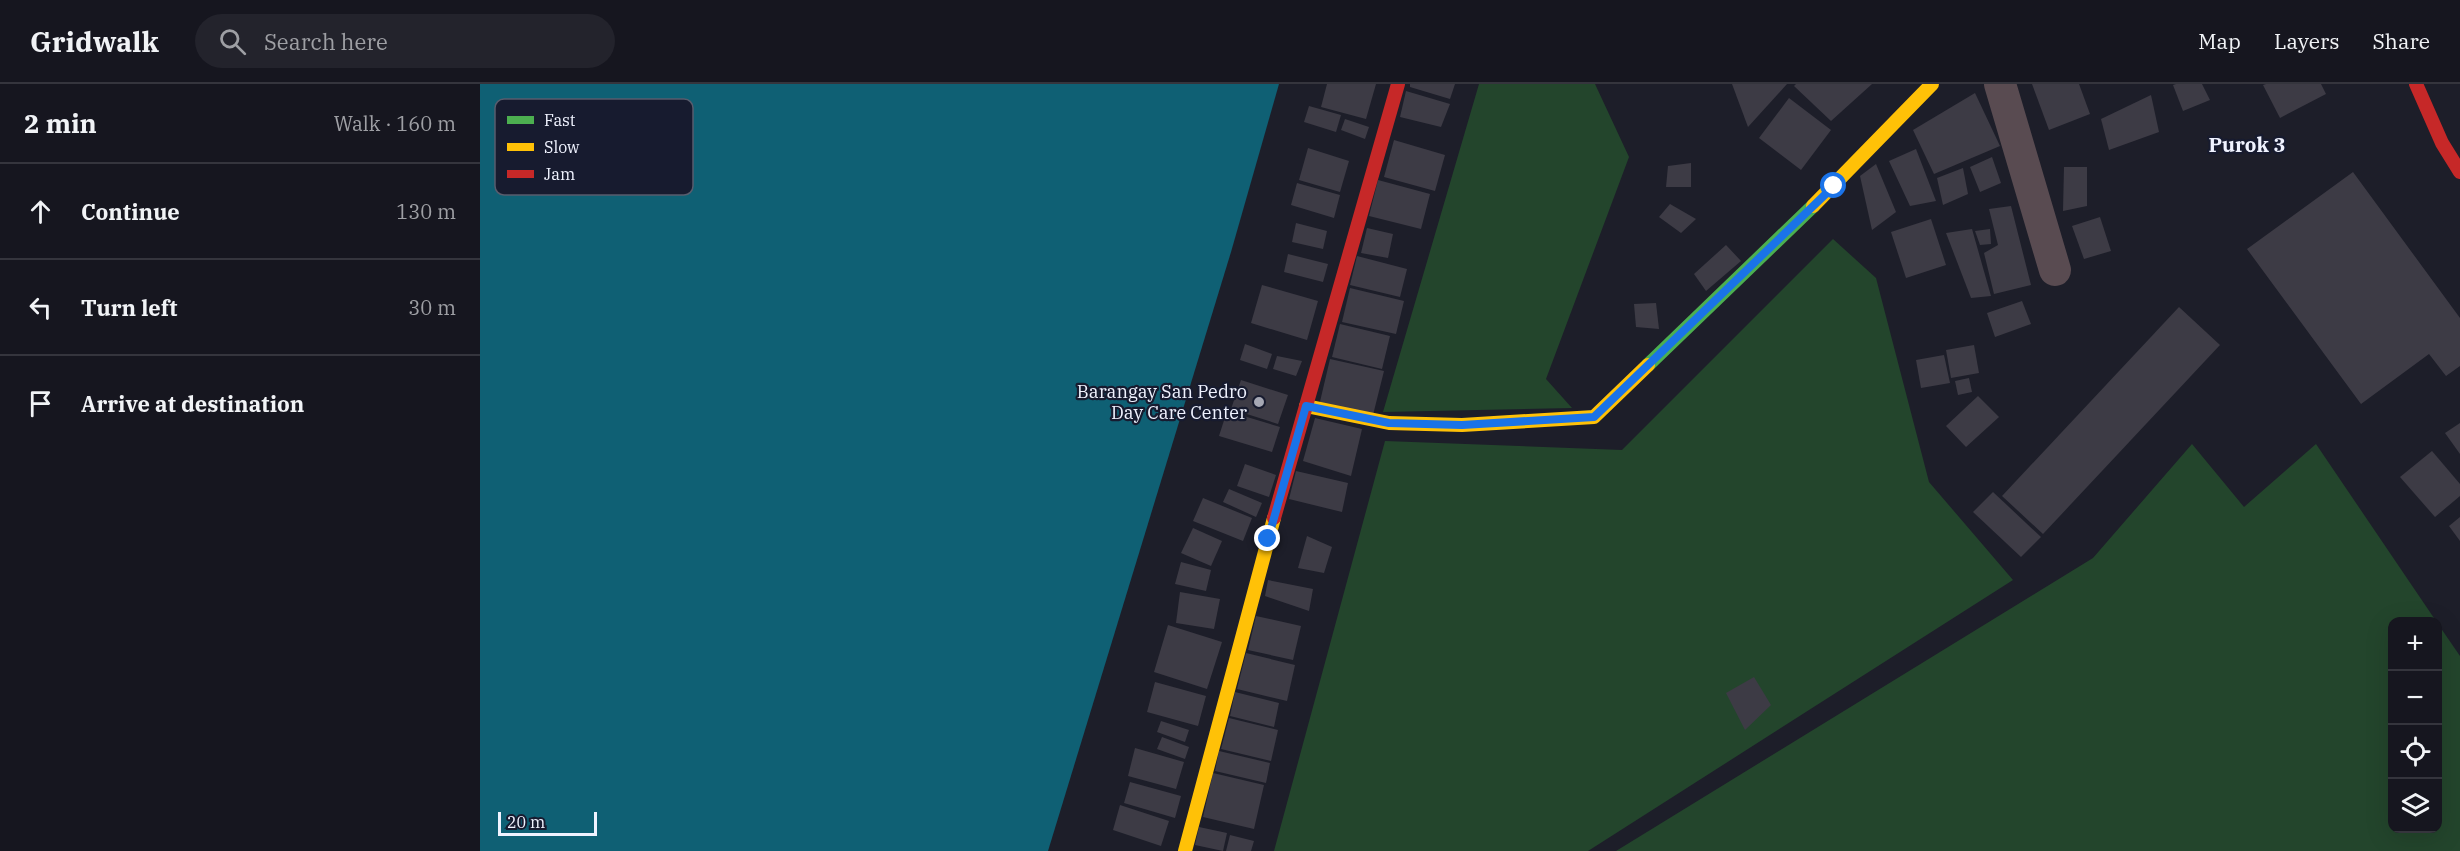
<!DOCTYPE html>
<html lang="en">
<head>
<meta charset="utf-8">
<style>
	body { margin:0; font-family:"IBM Plex Serif",serif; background:#23232c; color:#f1f3f6 }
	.controls { position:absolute; right:18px; bottom:18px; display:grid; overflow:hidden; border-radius:12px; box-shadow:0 6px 24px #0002 }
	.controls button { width:54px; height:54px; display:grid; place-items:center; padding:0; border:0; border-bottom:2px solid #35353d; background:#16161f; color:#f1f3f6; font:30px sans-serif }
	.scale { position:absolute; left:18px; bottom:15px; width:99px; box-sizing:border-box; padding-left:6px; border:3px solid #f0f3ff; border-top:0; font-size:16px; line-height:21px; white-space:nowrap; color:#f0f3ff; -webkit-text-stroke:4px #171b2f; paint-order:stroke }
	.stop { position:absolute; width:18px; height:18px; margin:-14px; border:4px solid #1a73e8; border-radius:50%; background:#fff }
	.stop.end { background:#1a73e8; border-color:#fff; box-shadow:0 2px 6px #0008 }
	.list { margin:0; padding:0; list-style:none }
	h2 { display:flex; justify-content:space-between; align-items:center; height:78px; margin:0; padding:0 24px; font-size:26px }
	h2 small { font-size:20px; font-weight:400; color:#9e9fa4 }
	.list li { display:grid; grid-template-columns:39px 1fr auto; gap:18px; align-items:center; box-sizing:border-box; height:96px; padding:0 24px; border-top:2px solid #35353d }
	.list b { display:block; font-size:22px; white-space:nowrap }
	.list em { font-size:20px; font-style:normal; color:#9e9fa4 }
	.icon { flex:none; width:33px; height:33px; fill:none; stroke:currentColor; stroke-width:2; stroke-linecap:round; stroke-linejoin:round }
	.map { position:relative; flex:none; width:1980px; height:767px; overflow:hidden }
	header { display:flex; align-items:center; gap:36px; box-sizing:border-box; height:84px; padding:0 30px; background:#16161f; border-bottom:2px solid #35353d }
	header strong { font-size:28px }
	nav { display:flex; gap:33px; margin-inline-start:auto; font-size:21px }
	.search { width:420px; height:54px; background:#23232c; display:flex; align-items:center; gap:15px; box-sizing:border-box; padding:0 21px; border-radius:33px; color:#9e9fa4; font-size:22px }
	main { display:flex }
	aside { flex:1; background:#16161f }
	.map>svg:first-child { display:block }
	.green { fill:#23452c }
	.water { fill:#0f6074 }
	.building { fill:#3d3b45 }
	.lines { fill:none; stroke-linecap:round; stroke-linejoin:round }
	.street { stroke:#594b51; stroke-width:32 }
	.fast { stroke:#4caf50; stroke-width:14 }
	.slow { stroke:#ffc107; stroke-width:14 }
	.jam { stroke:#c62828; stroke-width:14 }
	.route { stroke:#1a73e8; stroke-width:8 }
	.poi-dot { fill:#a6a8b4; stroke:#171b2f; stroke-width:2 }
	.labels { text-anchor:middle; stroke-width:4.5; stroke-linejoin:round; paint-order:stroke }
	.poi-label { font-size:18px; fill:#f0f3ff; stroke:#171b2f; text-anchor:end }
	.neighbourhood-label { font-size:20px; font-weight:bold; fill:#f0f3ff; stroke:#171b2f }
	.key { fill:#171b2f; stroke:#585c6d; stroke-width:1.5 }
	.key-label { font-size:16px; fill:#f0f3ff }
</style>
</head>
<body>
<header>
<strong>Gridwalk</strong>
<div class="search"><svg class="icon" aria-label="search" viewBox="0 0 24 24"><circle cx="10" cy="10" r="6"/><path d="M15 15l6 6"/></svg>Search here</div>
<nav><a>Map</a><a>Layers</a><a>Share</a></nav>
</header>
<main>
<aside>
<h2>2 min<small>Walk · 160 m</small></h2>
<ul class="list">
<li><svg class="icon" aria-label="ahead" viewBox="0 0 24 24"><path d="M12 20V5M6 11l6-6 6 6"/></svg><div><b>Continue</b></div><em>130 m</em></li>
<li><svg class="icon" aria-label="left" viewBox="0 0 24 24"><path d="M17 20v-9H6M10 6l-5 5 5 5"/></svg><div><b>Turn left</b></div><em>30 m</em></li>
<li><svg class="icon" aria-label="arrive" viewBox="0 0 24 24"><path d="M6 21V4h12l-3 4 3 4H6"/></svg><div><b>Arrive at destination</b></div></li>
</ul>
</aside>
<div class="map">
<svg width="1980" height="767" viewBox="0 0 1980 767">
	<rect width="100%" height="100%" fill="#1d1e29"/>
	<!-- green -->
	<g class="green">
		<polygon points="999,0 1115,0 1149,73 1066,295 1092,324 903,328"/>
		<polygon points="1353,155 1396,194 1449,398 1533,496 1108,767 794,767 905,357 1142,366"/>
		<polygon points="1712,360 1764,423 1836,360 1956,537 1912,538 1912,744 1958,744 1958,540 1980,572 1980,767 1136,767 1613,474"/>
	</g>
	<!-- water -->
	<polygon class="water" points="0,0 799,0 751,168 568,767 0,767"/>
	<!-- building -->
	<g class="building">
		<polygon points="847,0 896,0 886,35 841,23"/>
		<polygon points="930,0 975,0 970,15 930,3"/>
		<polygon points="1252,0 1307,0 1268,43"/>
		<polygon points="1316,0 1392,0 1351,37 1314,2"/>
		<polygon points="1552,0 1599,0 1610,30 1569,46"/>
		<polygon points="1696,0 1722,0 1730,16 1703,27 1693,1"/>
		<polygon points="1786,0 1841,0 1846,10 1800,34 1783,1"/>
		<polygon points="926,7 970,20 961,43 920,33"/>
		<polygon points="1495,9 1520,62 1454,90 1433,46"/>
		<polygon points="1671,11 1679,48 1629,66 1621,35"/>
		<polygon points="1309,14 1351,46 1321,86 1279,54"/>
		<polygon points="829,22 861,31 856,48 824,38"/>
		<polygon points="865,35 889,43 885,55 861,46"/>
		<polygon points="914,56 965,71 955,107 904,93"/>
		<polygon points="828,64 869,77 860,108 819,96"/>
		<polygon points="1436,65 1456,117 1430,122 1409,77"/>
		<polygon points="1512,73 1521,99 1500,108 1490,83"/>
		<polygon points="1211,79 1211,103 1186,103 1188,82"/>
		<polygon points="1396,80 1416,128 1392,146 1380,92"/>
		<polygon points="1584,83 1607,83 1607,122 1583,127"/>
		<polygon points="1483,84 1488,110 1463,121 1457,94"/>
		<polygon points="1873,88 1980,234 1980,282 1966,292 1949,270 1881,320 1767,165"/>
		<polygon points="898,96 950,110 941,145 889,132"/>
		<polygon points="817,99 860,111 854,134 811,121"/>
		<polygon points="1190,120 1216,135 1201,149 1179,133"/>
		<polygon points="1531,122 1551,201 1514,210 1504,169 1518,161 1509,125"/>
		<polygon points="1620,133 1631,167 1604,175 1592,142"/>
		<polygon points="1451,135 1466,181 1426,194 1411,148"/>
		<polygon points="816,139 847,147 843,165 812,158"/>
		<polygon points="887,144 913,150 908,174 881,169"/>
		<polygon points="1492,145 1511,212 1491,214 1466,149"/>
		<polygon points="1510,145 1511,160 1500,161 1495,147"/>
		<polygon points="1246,161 1261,177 1226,207 1214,190"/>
		<polygon points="808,170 848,180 843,198 804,188"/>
		<polygon points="877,172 927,185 920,213 870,201"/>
		<polygon points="782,201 838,217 827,256 771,239"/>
		<polygon points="870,204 924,217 916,250 862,238"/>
		<polygon points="1542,217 1551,240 1515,253 1507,229"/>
		<polygon points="1176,219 1179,245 1156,243 1154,220"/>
		<polygon points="1699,223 1740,261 1563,450 1522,412"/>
		<polygon points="860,240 910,252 902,285 852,273"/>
		<polygon points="765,260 792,270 787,285 760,276"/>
		<polygon points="1494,261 1499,289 1471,294 1466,266"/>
		<polygon points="1464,271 1470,299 1441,304 1436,276"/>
		<polygon points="797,272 822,277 816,292 793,285"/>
		<polygon points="850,275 904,287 892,335 839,322"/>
		<polygon points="1489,294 1492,308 1478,311 1475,297"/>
		<polygon points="761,296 808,311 798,340 751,325"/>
		<polygon points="1498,312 1519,333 1486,363 1466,342"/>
		<polygon points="747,327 800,343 792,368 739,352"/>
		<polygon points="835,334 882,345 871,392 823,377"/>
		<polygon points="1980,339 1980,370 1965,349"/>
		<polygon points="1952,367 1980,400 1980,412 1955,433 1920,393"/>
		<polygon points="765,380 796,391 789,413 757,402"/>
		<polygon points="816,387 868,399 862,428 809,415"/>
		<polygon points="749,405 782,419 776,433 743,418"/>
		<polygon points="1513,408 1561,453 1541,473 1493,428"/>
		<polygon points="723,414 772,434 763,457 713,437"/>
		<polygon points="1980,433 1980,457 1969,442"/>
		<polygon points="713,444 742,457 731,482 701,469"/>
		<polygon points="827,452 852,463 844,489 818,484"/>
		<polygon points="701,478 731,486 726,507 695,500"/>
		<polygon points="788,496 833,505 829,527 785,512"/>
		<polygon points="700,508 740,515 734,545 696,539"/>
		<polygon points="776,532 821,542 813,576 768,566"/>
		<polygon points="688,541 742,558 727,605 674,588"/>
		<polygon points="766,569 815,581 807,617 757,605"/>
		<polygon points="1274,593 1291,621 1265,646 1246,609"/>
		<polygon points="675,598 726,612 718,642 667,628"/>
		<polygon points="755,608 799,619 794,643 750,632"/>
		<polygon points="749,634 798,646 791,677 741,665"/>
		<polygon points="681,637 709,646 705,658 677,648"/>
		<polygon points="682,653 709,663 705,675 677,665"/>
		<polygon points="655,664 704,678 696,705 648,692"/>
		<polygon points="739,667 790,679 786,699 735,687"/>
		<polygon points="733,689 784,701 774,745 723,733"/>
		<polygon points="650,698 701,712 695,734 644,719"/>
		<polygon points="640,721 689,737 681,762 633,746"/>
		<polygon points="719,743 747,749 743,767 715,761"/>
		<polygon points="750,751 774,757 771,767 746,767"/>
	</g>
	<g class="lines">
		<!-- street -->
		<polyline class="street" points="1520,0 1575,186"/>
		<!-- fast -->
		<polyline class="fast" points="1168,281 1333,122"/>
		<!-- slow -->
		<g class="slow">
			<polyline points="1333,122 1452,0"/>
			<polyline points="826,322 909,339 982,341 1114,333 1168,281"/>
			<polyline points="705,767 794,434"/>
		</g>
		<!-- jam -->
		<g class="jam">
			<polyline points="1936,0 1962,59 1980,88"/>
			<polyline points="794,434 918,0"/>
		</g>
	</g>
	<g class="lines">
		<!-- route -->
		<polyline class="route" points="788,455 826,322 909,339 982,341 1114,333 1354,102"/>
	</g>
	<!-- markers -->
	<circle class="poi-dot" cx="779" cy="318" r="6"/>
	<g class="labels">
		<!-- poi labels -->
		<g class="poi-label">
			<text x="767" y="314">Barangay San Pedro<tspan x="767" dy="21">Day Care Center</tspan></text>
		</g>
		<!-- neighbourhood labels -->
		<g class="neighbourhood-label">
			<text x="1767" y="68">Purok 3</text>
		</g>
	</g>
	<!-- legend -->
	<rect x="15" y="15" width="198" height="96" rx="9" class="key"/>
	<rect x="27" y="32" width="27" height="8" fill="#4caf50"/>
	<rect x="27" y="59" width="27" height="8" fill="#ffc107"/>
	<rect x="27" y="86" width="27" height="8" fill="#c62828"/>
	<g class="key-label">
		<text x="64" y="42">Fast</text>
		<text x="64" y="69">Slow</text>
		<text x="64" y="96">Jam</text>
	</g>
</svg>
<div class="controls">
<button>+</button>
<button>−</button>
<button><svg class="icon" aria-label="locate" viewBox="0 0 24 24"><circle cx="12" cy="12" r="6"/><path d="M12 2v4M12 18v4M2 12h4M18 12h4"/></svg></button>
<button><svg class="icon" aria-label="layers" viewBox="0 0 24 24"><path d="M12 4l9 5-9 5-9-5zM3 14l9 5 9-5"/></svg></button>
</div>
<div class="scale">20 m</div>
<div class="stop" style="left:1354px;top:102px"></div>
<div class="stop end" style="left:788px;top:455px"></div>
</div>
</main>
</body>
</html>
